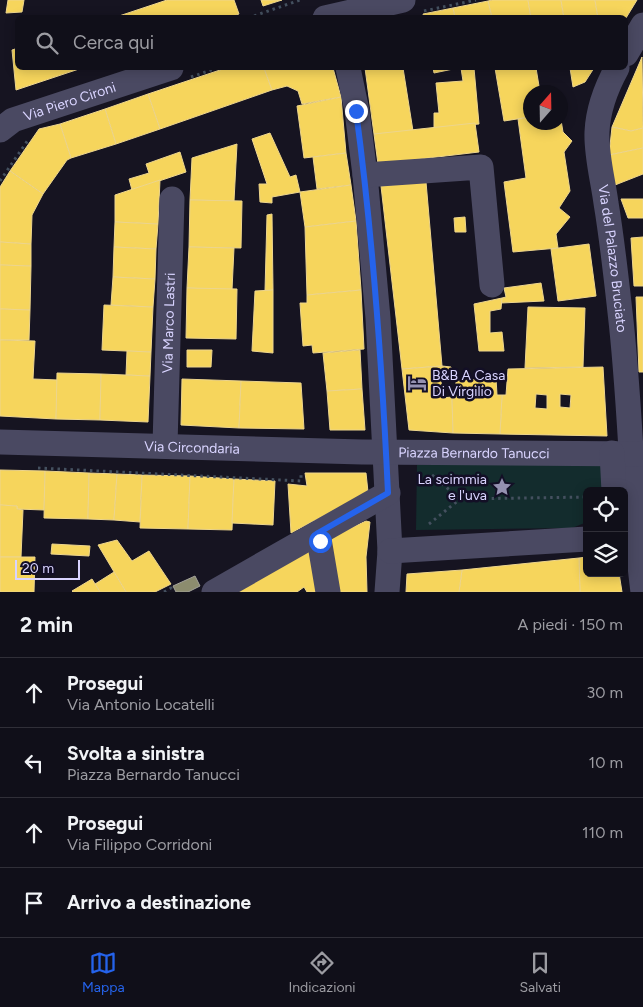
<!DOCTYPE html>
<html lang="it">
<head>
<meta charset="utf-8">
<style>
	body { margin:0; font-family:Figtree,sans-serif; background:#191822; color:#f1f3f6 }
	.controls { position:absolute; right:15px; bottom:15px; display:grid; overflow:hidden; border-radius:8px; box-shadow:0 2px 12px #0003 }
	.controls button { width:45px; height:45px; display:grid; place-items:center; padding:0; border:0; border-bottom:1px solid #302f38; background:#100f19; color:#f1f3f6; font:25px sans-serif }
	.compass { position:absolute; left:523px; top:85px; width:45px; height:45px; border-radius:50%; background:#100f19; box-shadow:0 2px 12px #0003; rotate:20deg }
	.scale { position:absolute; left:15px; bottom:12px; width:65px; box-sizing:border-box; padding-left:5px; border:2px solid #d9d4ff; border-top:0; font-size:14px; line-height:18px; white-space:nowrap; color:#d9d4ff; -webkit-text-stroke:4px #130f26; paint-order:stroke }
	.stop { position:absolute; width:15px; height:15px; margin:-11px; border:4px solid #2563eb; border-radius:50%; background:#fff }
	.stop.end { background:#2563eb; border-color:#fff; box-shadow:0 1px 5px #0008 }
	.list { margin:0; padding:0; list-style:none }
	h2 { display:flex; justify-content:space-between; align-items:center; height:65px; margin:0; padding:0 20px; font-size:21px }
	h2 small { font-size:16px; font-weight:400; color:#9c9ca2 }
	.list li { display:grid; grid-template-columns:32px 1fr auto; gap:15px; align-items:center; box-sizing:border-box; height:70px; padding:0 20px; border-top:1px solid #302f38 }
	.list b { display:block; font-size:19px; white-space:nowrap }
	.list p { margin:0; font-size:16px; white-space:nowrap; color:#9c9ca2 }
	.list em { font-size:16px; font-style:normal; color:#9c9ca2 }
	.icon { flex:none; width:28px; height:28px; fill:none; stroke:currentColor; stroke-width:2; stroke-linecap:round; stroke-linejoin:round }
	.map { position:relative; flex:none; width:643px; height:592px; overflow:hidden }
	.search { position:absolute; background:#100f19; box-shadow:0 2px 12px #0003; left:15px; right:15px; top:15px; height:55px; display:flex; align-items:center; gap:12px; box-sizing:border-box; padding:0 18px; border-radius:8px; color:#9c9ca2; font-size:19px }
	.sheet { height:345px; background:#100f19 }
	nav { display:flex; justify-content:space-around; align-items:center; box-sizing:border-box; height:70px; border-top:1px solid #302f38; background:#100f19; font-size:14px; color:#9c9ca2 }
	nav a { display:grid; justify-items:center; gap:2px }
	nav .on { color:#2563eb }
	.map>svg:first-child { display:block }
	.green { fill:#132c2d }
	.homes { fill:#f6d55c; stroke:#edd58d; fill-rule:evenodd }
	.industry { fill:#8c8c6e; stroke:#a3a29a }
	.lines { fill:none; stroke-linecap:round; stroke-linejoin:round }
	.path { stroke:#44505f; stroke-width:3; stroke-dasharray:2.5 4; stroke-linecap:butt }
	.minor { stroke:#4a4962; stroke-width:25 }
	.route { stroke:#2563eb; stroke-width:6 }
	.labels { text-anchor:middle; stroke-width:5; stroke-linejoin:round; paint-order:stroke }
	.street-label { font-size:14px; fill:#d9d4ff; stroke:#130f26 }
	.poi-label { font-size:14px; fill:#d9d4ff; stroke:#130f26; text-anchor:start }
</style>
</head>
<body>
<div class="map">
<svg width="643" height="592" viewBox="0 0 643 592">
	<rect width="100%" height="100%" fill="#161421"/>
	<!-- green -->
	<polygon class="green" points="417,465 601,465 606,491 587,491 587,522 572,528 416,530"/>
	<!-- homes -->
	<g class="homes">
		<polygon points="8,0 24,0 22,12 6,13"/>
		<polygon points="167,0 234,0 239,14 228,18 113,18"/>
		<polygon points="261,0 282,0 263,6"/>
		<polygon points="492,0 528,0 531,18 492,18 488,1"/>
		<polygon points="528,0 561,0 564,18 531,18"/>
		<polygon points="561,0 595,0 598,18 564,18"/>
		<polygon points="595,0 637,0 626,18 598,18"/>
		<polygon points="488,1 492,18 455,18 453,8"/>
		<polygon points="453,8 455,18 424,18 423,14"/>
		<polygon points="18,48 18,68 82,68 16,90 12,50"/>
		<polygon points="642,57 643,128 631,131 612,127"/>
		<polygon points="226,68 264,68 272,90 160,129 148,94"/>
		<polygon points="264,68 333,68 341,97 302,104 298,91 287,86 272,90"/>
		<polygon points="365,68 403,68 413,131 374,134"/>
		<polygon points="433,68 458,68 434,73"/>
		<polygon points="461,68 474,68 479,124 434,128 434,113 439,113 436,83 463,81"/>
		<polygon points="495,68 536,68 540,92 530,92 530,117 504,121"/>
		<polygon points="570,68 594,68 585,82 573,87"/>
		<polygon points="148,94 160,129 116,144 105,109"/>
		<polygon points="341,97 346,153 304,158 297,106"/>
		<polygon points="105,109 116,144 71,158 60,124"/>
		<polygon points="560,114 563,132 572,141 564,152 570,191 559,208 570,217 556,234 558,248 513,252 504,182 526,178 518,119 530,117 530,122 560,122"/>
		<polygon points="475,123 479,152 378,164 374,134"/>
		<polygon points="60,124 71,158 67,160 43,194 10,171 39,129"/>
		<polygon points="612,127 631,131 643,128 643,148 609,155"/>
		<polygon points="270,133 290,177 296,175 300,192 272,197 272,203 260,202 259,184 267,184 252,139"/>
		<polygon points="237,144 234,201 190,200 192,158"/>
		<polygon points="643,148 643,174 615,185 609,155"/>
		<polygon points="180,152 186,172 132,190 129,179 149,173 146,164"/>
		<polygon points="346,153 351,185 317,189 313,157"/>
		<polygon points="10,171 43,194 32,215 31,244 0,242 0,187"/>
		<polygon points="160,180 158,224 115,222 115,195"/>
		<polygon points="426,182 442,366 402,369 381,186"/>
		<polygon points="351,185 356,221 305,227 300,192"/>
		<polygon points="621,199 643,199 643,218 628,218"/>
		<polygon points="190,200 242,201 241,248 189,247"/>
		<polygon points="272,214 273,290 265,291 267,215"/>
		<polygon points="465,217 466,232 455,232 454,218"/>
		<polygon points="356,221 361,290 307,295 305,227"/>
		<polygon points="115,222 158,224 156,249 114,247"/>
		<polygon points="643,237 643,286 634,286 631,238"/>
		<polygon points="0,242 31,244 31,266 0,265"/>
		<polygon points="589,244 596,296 558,301 551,249"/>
		<polygon points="114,247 156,249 155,279 113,277"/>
		<polygon points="189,247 234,248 232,290 187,288"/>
		<polygon points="0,265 31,266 30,310 0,309"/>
		<polygon points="113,277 155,279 153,307 111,305"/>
		<polygon points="541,283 544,301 501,303 502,298 506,297 504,288"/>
		<polygon points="187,288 237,289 236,339 186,338"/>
		<polygon points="273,290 273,353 252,351 255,291"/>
		<polygon points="361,290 364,349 313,353 312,345 303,346 300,303 307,303 307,295"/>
		<polygon points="636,297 643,297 643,372 639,372"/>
		<polygon points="502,298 501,309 490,311 490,333 502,332 504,351 479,351 474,304"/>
		<polygon points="104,305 153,307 151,352 102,350"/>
		<polygon points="528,307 585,308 583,367 525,368"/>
		<polygon points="0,309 30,310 29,340 0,340"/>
		<polygon points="0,340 35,341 33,379 58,380 56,419 0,416"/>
		<polygon points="187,350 212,350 211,367 187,367"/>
		<polygon points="360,350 362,389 327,391 323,353"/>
		<polygon points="127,351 151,352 150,376 126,375"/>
		<polygon points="442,366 451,367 452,378 441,380 442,398 452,397 453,433 409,430 402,369"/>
		<path d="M 603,367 L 607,436 L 500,434 L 502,395 L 506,395 L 508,369 ZM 536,394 L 547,395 L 547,409 L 535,408 ZM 560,394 L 571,395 L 570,408 L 560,407 Z"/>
		<polygon points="57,373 101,374 100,420 56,419"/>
		<polygon points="101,374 150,376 148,422 100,420"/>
		<polygon points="496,378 497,395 502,395 500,434 453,433 452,397 456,398 456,381"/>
		<polygon points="182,379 241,381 239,428 181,425"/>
		<polygon points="241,381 301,383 304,429 239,428"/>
		<polygon points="362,389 365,430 330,430 327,391"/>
		<polygon points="0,470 45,471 44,510 17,509 17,506 0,505"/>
		<polygon points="45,471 89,473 88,519 44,518"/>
		<polygon points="89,473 117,474 114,520 88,519"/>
		<polygon points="305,473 366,473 368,492 291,533 288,484 307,486"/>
		<polygon points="117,474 142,475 140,522 114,520"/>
		<polygon points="142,475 190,476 188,529 140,528"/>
		<polygon points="190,476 234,479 232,530 188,529"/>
		<polygon points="234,479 275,481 273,525 232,523"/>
		<polygon points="0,505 17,506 17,509 23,510 21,557 0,557"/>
		<polygon points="366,521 370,522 366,557 367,592 334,592 329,538"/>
		<polygon points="117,540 132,561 149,551 171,584 155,592 126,592 98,545"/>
		<polygon points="52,544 90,546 89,556 51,554"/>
		<polygon points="316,544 323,592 307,592 304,587 297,592 232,592"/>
		<polygon points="0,557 35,557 34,592 0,592"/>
		<polygon points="587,557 587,573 619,573 622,592 580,592 579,558"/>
		<polygon points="579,558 580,592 459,592 462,570"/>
		<polygon points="462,570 459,592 406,592 407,574"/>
		<polygon points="114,572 126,592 100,592 95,584"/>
		<polygon points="92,579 100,592 73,592 72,591"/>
	</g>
	<!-- industry -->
	<polygon class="industry" points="195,576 200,586 188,592 176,592 173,586"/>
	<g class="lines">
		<!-- path -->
		<g class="path">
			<polyline points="424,11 476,0"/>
			<polyline points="248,18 300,0"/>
			<polyline points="191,77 217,68"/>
			<polyline points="0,181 28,140"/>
			<polyline points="38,468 301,481 301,473"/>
			<polyline points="432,475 460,499"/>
			<polyline points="429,524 460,499 587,497"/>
			<polyline points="164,592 171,588 173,592"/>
		</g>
		<!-- minor -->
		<g class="minor">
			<polyline points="325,18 403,0"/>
			<polyline points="626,54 643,25"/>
			<polyline points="348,68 357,111 365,175 378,318 390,551 387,592"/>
			<path id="s1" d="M 617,68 C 606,88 598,109 597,132 C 596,155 603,180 606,203 C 612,239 616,276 620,312 C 631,405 631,499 643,592"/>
			<path id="s2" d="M 0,130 L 13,120 L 171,68"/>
			<polyline points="365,175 481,167 492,285"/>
			<path id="s3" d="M 0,442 L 362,452 L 643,454"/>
			<path id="s4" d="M 165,445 L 172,199"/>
			<polyline points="612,453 614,491"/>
			<polyline points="318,533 328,592"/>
			<polyline points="390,551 587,539"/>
			<polyline points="214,592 388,493"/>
		</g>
	</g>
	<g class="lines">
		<!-- route -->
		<path class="route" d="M 320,541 L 318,533 L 388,493 C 382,365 373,238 356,111"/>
	</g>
	<!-- icons -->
	<defs>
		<g id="hotel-bare" transform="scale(1.5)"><path d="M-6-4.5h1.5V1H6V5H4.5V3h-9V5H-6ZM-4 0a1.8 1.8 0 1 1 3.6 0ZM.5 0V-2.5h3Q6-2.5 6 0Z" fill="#9591b1" stroke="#130f26" stroke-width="2.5" paint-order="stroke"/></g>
		<g id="sight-bare" transform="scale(1.5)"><path d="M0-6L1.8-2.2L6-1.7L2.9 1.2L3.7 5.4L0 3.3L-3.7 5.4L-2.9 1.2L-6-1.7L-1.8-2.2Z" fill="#9591b1" stroke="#130f26" stroke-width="2.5" paint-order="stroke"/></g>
	</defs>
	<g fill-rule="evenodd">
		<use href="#hotel-bare" x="417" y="383"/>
		<use href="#sight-bare" x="502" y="487"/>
	</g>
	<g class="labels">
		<!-- street labels -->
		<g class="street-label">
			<text dy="5" stroke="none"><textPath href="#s2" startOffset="76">Via Piero Cironi</textPath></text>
			<text dy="5" stroke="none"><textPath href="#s1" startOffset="195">Via del Palazzo Bruciato</textPath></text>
			<text dy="5" stroke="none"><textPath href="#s4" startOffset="122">Via Marco Lastri</textPath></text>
			<text dy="5" stroke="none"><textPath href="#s3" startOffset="192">Via Circondaria</textPath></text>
			<text dy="5" stroke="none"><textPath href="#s3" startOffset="474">Piazza Bernardo Tanucci</textPath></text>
		</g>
		<!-- poi labels -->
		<g class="poi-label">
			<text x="432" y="380">B&amp;B A Casa<tspan x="432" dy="16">Di Virgilio</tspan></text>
			<text x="487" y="484" text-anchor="end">La scimmia<tspan x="487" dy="16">e l'uva</tspan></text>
		</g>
	</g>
</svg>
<div class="controls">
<button><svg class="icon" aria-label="locate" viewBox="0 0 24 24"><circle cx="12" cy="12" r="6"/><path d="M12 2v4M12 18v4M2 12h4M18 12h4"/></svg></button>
<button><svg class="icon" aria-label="layers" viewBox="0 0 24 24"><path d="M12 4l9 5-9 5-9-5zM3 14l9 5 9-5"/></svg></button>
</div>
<svg class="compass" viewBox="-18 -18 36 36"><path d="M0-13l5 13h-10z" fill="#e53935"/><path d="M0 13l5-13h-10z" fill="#9c9ca2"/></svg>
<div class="scale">20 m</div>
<div class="stop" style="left:320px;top:541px"></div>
<div class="stop end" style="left:356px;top:111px"></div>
<div class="search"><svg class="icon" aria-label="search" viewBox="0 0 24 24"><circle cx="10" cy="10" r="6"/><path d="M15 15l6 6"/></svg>Cerca qui</div>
</div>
<section class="sheet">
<h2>2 min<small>A piedi · 150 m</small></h2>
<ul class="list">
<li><svg class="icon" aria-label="ahead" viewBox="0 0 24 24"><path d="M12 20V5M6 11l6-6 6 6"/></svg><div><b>Prosegui</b><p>Via Antonio Locatelli</p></div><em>30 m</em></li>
<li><svg class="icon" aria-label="left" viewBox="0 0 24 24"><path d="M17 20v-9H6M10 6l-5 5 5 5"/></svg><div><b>Svolta a sinistra</b><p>Piazza Bernardo Tanucci</p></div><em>10 m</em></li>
<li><svg class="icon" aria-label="ahead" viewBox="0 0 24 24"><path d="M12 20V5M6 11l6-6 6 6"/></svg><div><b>Prosegui</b><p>Via Filippo Corridoni</p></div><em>110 m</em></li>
<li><svg class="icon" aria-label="arrive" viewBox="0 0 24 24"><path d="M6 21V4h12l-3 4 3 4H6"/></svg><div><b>Arrivo a destinazione</b></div></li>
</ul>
</section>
<nav>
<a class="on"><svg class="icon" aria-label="map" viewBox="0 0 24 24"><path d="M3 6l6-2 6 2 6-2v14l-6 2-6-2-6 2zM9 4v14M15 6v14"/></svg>Mappa</a>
<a><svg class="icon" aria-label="directions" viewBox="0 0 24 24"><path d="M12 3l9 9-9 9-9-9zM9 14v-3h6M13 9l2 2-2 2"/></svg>Indicazioni</a>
<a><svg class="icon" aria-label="saved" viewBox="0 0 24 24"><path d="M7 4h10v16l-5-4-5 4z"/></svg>Salvati</a>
</nav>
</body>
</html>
